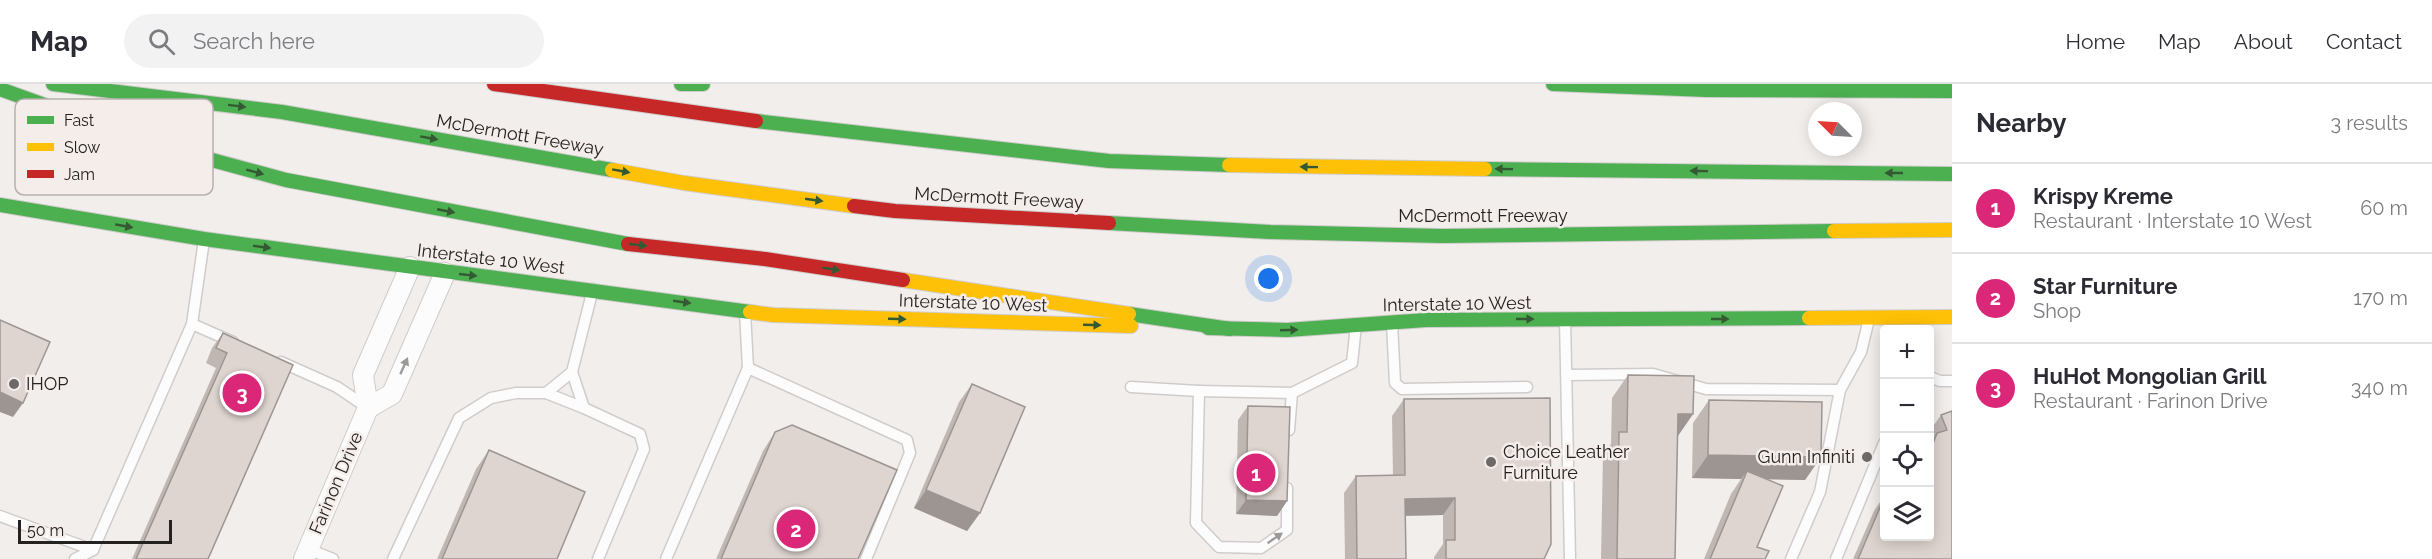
<!DOCTYPE html>
<html lang="en">
<head>
<meta charset="utf-8">
<style>
	body { margin:0; font-family:Raleway,sans-serif; background:#f2f2f3; color:#2b2b33 }
	.controls { position:absolute; right:18px; bottom:18px; display:grid; overflow:hidden; border-radius:6px; box-shadow:0 3px 15px #0003 }
	.controls button { width:54px; height:54px; display:grid; place-items:center; padding:0; border:0; border-bottom:2px solid #e1e1e2; background:#fff; color:#2b2b33; font:30px sans-serif }
	.compass { position:absolute; left:1808px; top:18px; width:54px; height:54px; border-radius:50%; background:#fff; box-shadow:0 3px 15px #0003; rotate:294deg }
	.scale { position:absolute; left:18px; bottom:15px; width:154px; box-sizing:border-box; padding-left:6px; border:3px solid #242221; border-top:0; font-size:16px; line-height:21px; white-space:nowrap; color:#242221; -webkit-text-stroke:4px #f4edea; paint-order:stroke }
	.you { position:absolute; left:1269px; top:195px; width:21px; height:21px; margin:-15px; border:4px solid #fff; border-radius:50%; background:#1a73e8; box-shadow:0 0 0 9px #1a73e833 }
	.badge { display:grid; place-items:center; width:39px; height:39px; border-radius:50%; background:#db2777; color:#fff; font-size:20px; font-weight:700 }
	.pin { position:absolute; translate:-50% -50%; border:3px solid #fff; box-shadow:0 2px 6px #0006 }
	.list { margin:0; padding:0; list-style:none }
	h2 { display:flex; justify-content:space-between; align-items:center; height:78px; margin:0; padding:0 24px; font-size:26px }
	h2 small { font-size:20px; font-weight:400; color:#7c7c81 }
	.list li { display:grid; grid-template-columns:39px 1fr auto; gap:18px; align-items:center; box-sizing:border-box; height:90px; padding:0 24px; border-top:2px solid #e1e1e2 }
	.list b { display:block; font-size:22px; white-space:nowrap }
	.list p { margin:0; font-size:20px; white-space:nowrap; color:#7c7c81 }
	.list em { font-size:20px; font-style:normal; color:#7c7c81 }
	.icon { flex:none; width:33px; height:33px; fill:none; stroke:currentColor; stroke-width:2; stroke-linecap:round; stroke-linejoin:round }
	.map { position:relative; flex:none; width:1952px; height:475px; overflow:hidden }
	header { display:flex; align-items:center; gap:36px; box-sizing:border-box; height:84px; padding:0 30px; background:#fff; border-bottom:2px solid #e1e1e2 }
	header strong { font-size:28px }
	nav { display:flex; gap:33px; margin-inline-start:auto; font-size:21px }
	.search { width:420px; height:54px; background:#f2f2f3; display:flex; align-items:center; gap:15px; box-sizing:border-box; padding:0 21px; border-radius:33px; color:#7c7c81; font-size:22px }
	main { display:flex }
	aside { flex:1; background:#fff }
	.map>svg:first-child { display:block }
	.lines { fill:none; stroke-linecap:round; stroke-linejoin:round }
	.lane-casing { stroke:#cfcccb; stroke-width:13 }
	.street-casing { stroke:#cfcccb; stroke-width:22 }
	.fast-casing { stroke:#cfcccb; stroke-width:16 }
	.slow-casing { stroke:#cfcccb; stroke-width:16 }
	.jam-casing { stroke:#cfcccb; stroke-width:16 }
	.lane { stroke:#fdfcfc; stroke-width:10 }
	.street { stroke:#fdfcfc; stroke-width:20 }
	.fast { stroke:#4caf50; stroke-width:14 }
	.slow { stroke:#ffc107; stroke-width:14 }
	.jam { stroke:#c62828; stroke-width:14 }
	.wall { fill:#c0b7b3 }
	.shaded-wall { fill:#9c9592 }
	.building { fill:#dfd5d0; stroke:#9c9592; stroke-width:1.5 }
	.oneway { fill:#345a34 }
	.oneway2 { fill:#9b9a99 }
	.poi-dot { fill:#6c6968; stroke:#f4edea; stroke-width:2 }
	.labels { text-anchor:middle; stroke-width:5; stroke-linejoin:round; paint-order:stroke }
	.street-label { font-size:18px; fill:#242221; stroke:#f4edea }
	.poi-label { font-size:18px; fill:#242221; stroke:#f4edea; text-anchor:start }
	.key { fill:#f4edea; stroke:#b6b0ae; stroke-width:1.5 }
	.key-label { font-size:16px; fill:#242221 }
</style>
</head>
<body>
<header>
<strong>Map</strong>
<div class="search"><svg class="icon" aria-label="search" viewBox="0 0 24 24"><circle cx="10" cy="10" r="6"/><path d="M15 15l6 6"/></svg>Search here</div>
<nav><a>Home</a><a>Map</a><a>About</a><a>Contact</a></nav>
</header>
<main>
<div class="map">
<svg width="1952" height="475" viewBox="0 0 1952 475">
	<rect width="100%" height="100%" fill="#f2eeec"/>
	<g class="lines">
		<!-- lane casing -->
		<g class="lane-casing">
			<g id="lane">
				<polyline points="1565,235 1570,475"/>
				<polyline points="1392,239 1395,299 1402,305 1527,303"/>
				<polyline points="192,240 233,258"/>
				<polyline points="281,278 337,303 368,324"/>
				<polyline points="748,284 907,356 910,369 866,475"/>
				<polyline points="572,288 584,324 640,350 644,365 598,475"/>
				<polyline points="1567,291 1653,290 1706,305 1840,306"/>
				<polyline points="1930,293 1940,297 1952,297"/>
				<polyline points="1131,303 1199,307 1196,439 1219,463 1261,464 1287,446 1287,404"/>
				<polyline points="1199,307 1292,309 1352,279 1356,241"/>
				<polyline points="546,309 584,324"/>
				<polyline points="1289,346 1292,309"/>
				<polyline points="0,432 93,466"/>
				<polyline points="308,465 333,475"/>
				<polyline points="75,475 93,466 192,240 204,156"/>
				<polyline points="393,475 459,334 491,314 516,309 546,309 572,288 593,205"/>
				<polyline points="666,475 748,284 745,228"/>
				<polyline points="1791,475 1820,408 1840,306 1861,268 1869,235"/>
				<polyline points="1836,475 1884,359"/>
			</g>
		</g>
		<!-- street casing -->
		<g class="street-casing">
			<g id="street">
				<polyline points="368,324 392,310 445,189"/>
				<polyline points="304,475 368,324 363,291 410,183"/>
			</g>
		</g>
		<!-- fast casing -->
		<g class="fast-casing">
			<g id="fast">
				<polyline points="53,0 282,28 612,86"/>
				<polyline points="681,0 703,0"/>
				<polyline points="1553,0 1707,6 1952,7"/>
				<polyline points="0,5 153,60 286,96 628,160"/>
				<polyline points="756,37 1109,77 1229,81"/>
				<polyline points="1485,85 1952,90"/>
				<polyline points="0,121 204,155 750,228"/>
				<polyline points="1109,139 1270,148 1442,152 1834,147"/>
				<polyline points="1129,230 1230,245"/>
				<polyline points="1208,244 1287,246 1426,236 1809,234"/>
			</g>
		</g>
		<!-- slow casing -->
		<g class="slow-casing">
			<g id="slow">
				<polyline points="1229,81 1485,85"/>
				<polyline points="612,86 684,99 854,122"/>
				<polyline points="1834,147 1952,146"/>
				<polyline points="903,196 1129,230"/>
				<polyline points="750,228 773,231 1131,242"/>
				<polyline points="1809,234 1952,233"/>
			</g>
		</g>
		<!-- jam casing -->
		<g class="jam-casing">
			<g id="jam">
				<polyline points="494,0 756,37"/>
				<polyline points="854,122 895,127 1109,139"/>
				<polyline points="628,160 765,175 903,196"/>
			</g>
		</g>
		<!-- lane -->
		<use href="#lane" class="lane"/>
		<!-- street -->
		<use href="#street" class="street"/>
		<!-- fast -->
		<use href="#fast" class="fast"/>
		<!-- slow -->
		<use href="#slow" class="slow"/>
		<!-- jam -->
		<use href="#jam" class="jam"/>
	</g>
	<!-- wall -->
	<g class="wall">
		<polygon points="223,249 293,281 208,475 132,475 216,284 206,279 212,264"/>
		<polygon points="1628,291 1693,330 1678,352 1675,475 1601,475 1603,371 1611,360 1612,314"/>
		<polygon points="972,300 980,429 967,447 914,424 959,318"/>
		<polygon points="1404,315 1544,475 1434,475 1434,473 1443,460 1443,431 1405,432 1406,475 1345,475 1344,409 1356,392 1393,392 1392,332"/>
		<polygon points="1709,316 1821,373 1805,396 1767,395 1757,463 1765,475 1704,475 1731,410 1741,395 1692,394 1693,339"/>
		<polygon points="1248,322 1287,417 1277,432 1236,430 1238,336"/>
		<polygon points="1952,326 1952,475 1853,475 1874,427 1884,412 1884,453 1929,453 1929,361 1932,358 1929,352 1929,348 1941,331 1951,327"/>
		<polygon points="775,348 858,475 716,475 763,367"/>
		<polygon points="489,366 557,475 437,475 476,385"/>
	</g>
	<!-- shaded-wall -->
	<g class="shaded-wall">
		<polygon points="0,308 23,319 13,333 0,328"/>
		<polygon points="1678,330 1693,330 1677,353"/>
		<polygon points="1708,371 1821,373 1805,396 1744,395 1747,387 1741,395 1692,394"/>
		<polygon points="926,406 980,429 967,447 914,424"/>
		<polygon points="1455,414 1443,431 1393,432 1405,415"/>
		<polygon points="1246,416 1287,417 1277,432 1236,430"/>
	</g>
	<!-- building -->
	<g class="building">
		<polygon points="0,236 50,258 23,319 0,308"/>
		<polygon points="223,249 293,281 208,475 136,475 227,269 216,264"/>
		<polygon points="1628,291 1694,292 1693,330 1678,330 1675,475 1617,475 1619,348 1627,348"/>
		<polygon points="972,300 1025,323 980,429 926,406"/>
		<polygon points="1550,314 1551,460 1544,475 1446,475 1446,456 1455,456 1455,414 1405,415 1406,475 1357,475 1356,392 1405,391 1404,315"/>
		<polygon points="1709,316 1822,318 1821,373 1708,371"/>
		<polygon points="1248,322 1290,323 1287,417 1246,416"/>
		<polygon points="1952,327 1952,475 1858,475 1884,414 1884,453 1929,453 1929,362 1932,362 1937,349 1947,346 1941,331"/>
		<polygon points="792,341 897,386 858,475 721,475 775,348"/>
		<polygon points="489,366 585,408 557,475 442,475"/>
		<polygon points="1747,387 1783,402 1757,463 1769,467 1765,475 1710,475"/>
	</g>
	<!-- one-way arrows -->
	<defs><path id="oneway-solid" d="M-6-.8H1V-3.2L6.5 0L1 3.2V.8H-6Z" transform="scale(1.5)"/></defs>
	<g class="oneway">
		<use href="#oneway-solid" transform="translate(237 22) rotate(7)"/>
		<use href="#oneway-solid" transform="translate(429 54) rotate(10)"/>
		<use href="#oneway-solid" transform="translate(1309 83) rotate(-179)"/>
		<use href="#oneway-solid" transform="translate(1504 85) rotate(-179)"/>
		<use href="#oneway-solid" transform="translate(621 87) rotate(10)"/>
		<use href="#oneway-solid" transform="translate(1699 87) rotate(-179)"/>
		<use href="#oneway-solid" transform="translate(255 88) rotate(15)"/>
		<use href="#oneway-solid" transform="translate(1894 89) rotate(-180)"/>
		<use href="#oneway-solid" transform="translate(814 116) rotate(8)"/>
		<use href="#oneway-solid" transform="translate(446 127) rotate(11)"/>
		<use href="#oneway-solid" transform="translate(124 142) rotate(10)"/>
		<use href="#oneway-solid" transform="translate(638 161) rotate(6)"/>
		<use href="#oneway-solid" transform="translate(262 163) rotate(8)"/>
		<use href="#oneway-solid" transform="translate(831 185) rotate(9)"/>
		<use href="#oneway-solid" transform="translate(468 191) rotate(6)"/>
		<use href="#oneway-solid" transform="translate(682 218) rotate(8)"/>
		<use href="#oneway-solid" transform="translate(897 235) rotate(2)"/>
		<use href="#oneway-solid" transform="translate(1525 235)"/>
		<use href="#oneway-solid" transform="translate(1720 235)"/>
		<use href="#oneway-solid" transform="translate(1092 241) rotate(2)"/>
		<use href="#oneway-solid" transform="translate(1289 246) rotate(-2)"/>
	</g>
	<g class="oneway2">
		<use href="#oneway-solid" transform="translate(404 282) rotate(-66)"/>
		<use href="#oneway-solid" transform="translate(1275 454) rotate(-35)"/>
	</g>
	<!-- markers -->
	<g class="poi-dot">
		<circle cx="14" cy="300" r="6"/>
		<circle cx="1867" cy="373" r="6"/>
		<circle cx="1491" cy="378" r="6"/>
	</g>
	<g class="labels">
		<!-- street labels -->
		<g class="street-label">
			<text transform="translate(520 51) rotate(10)" y="6">McDermott Freeway</text>
			<text transform="translate(999 114) rotate(3)" y="6">McDermott Freeway</text>
			<text x="1483" y="138">McDermott Freeway</text>
			<text transform="translate(491 175) rotate(7)" y="6">Interstate 10 West</text>
			<text transform="translate(973 219) rotate(2)" y="6">Interstate 10 West</text>
			<text transform="translate(1457 220) rotate(-1)" y="6">Interstate 10 West</text>
			<text transform="translate(336 399) rotate(-67)" y="6">Farinon Drive</text>
		</g>
		<!-- poi labels -->
		<g class="poi-label">
			<text x="26" y="306">IHOP</text>
			<text x="1503" y="374">Choice Leather<tspan x="1503" dy="21">Furniture</tspan></text>
			<text x="1855" y="379" text-anchor="end">Gunn Infiniti</text>
		</g>
	</g>
	<!-- legend -->
	<rect x="15" y="15" width="198" height="96" rx="9" class="key"/>
	<rect x="27" y="32" width="27" height="8" fill="#4caf50"/>
	<rect x="27" y="59" width="27" height="8" fill="#ffc107"/>
	<rect x="27" y="86" width="27" height="8" fill="#c62828"/>
	<g class="key-label">
		<text x="64" y="42">Fast</text>
		<text x="64" y="69">Slow</text>
		<text x="64" y="96">Jam</text>
	</g>
</svg>
<div class="controls">
<button>+</button>
<button>−</button>
<button><svg class="icon" aria-label="locate" viewBox="0 0 24 24"><circle cx="12" cy="12" r="6"/><path d="M12 2v4M12 18v4M2 12h4M18 12h4"/></svg></button>
<button><svg class="icon" aria-label="layers" viewBox="0 0 24 24"><path d="M12 4l9 5-9 5-9-5zM3 14l9 5 9-5"/></svg></button>
</div>
<svg class="compass" viewBox="-18 -18 36 36"><path d="M0-13l5 13h-10z" fill="#e53935"/><path d="M0 13l5-13h-10z" fill="#7c7c81"/></svg>
<div class="scale">50 m</div>
<div class="you"></div>
<div class="pin badge" style="left:1256px;top:389px">1</div>
<div class="pin badge" style="left:796px;top:445px">2</div>
<div class="pin badge" style="left:242px;top:309px">3</div>
</div>
<aside>
<h2>Nearby<small>3 results</small></h2>
<ul class="list">
<li><span class="badge">1</span><div><b>Krispy Kreme</b><p>Restaurant · Interstate 10 West</p></div><em>60 m</em></li>
<li><span class="badge">2</span><div><b>Star Furniture</b><p>Shop</p></div><em>170 m</em></li>
<li><span class="badge">3</span><div><b>HuHot Mongolian Grill</b><p>Restaurant · Farinon Drive</p></div><em>340 m</em></li>
</ul>
</aside>
</main>
</body>
</html>
